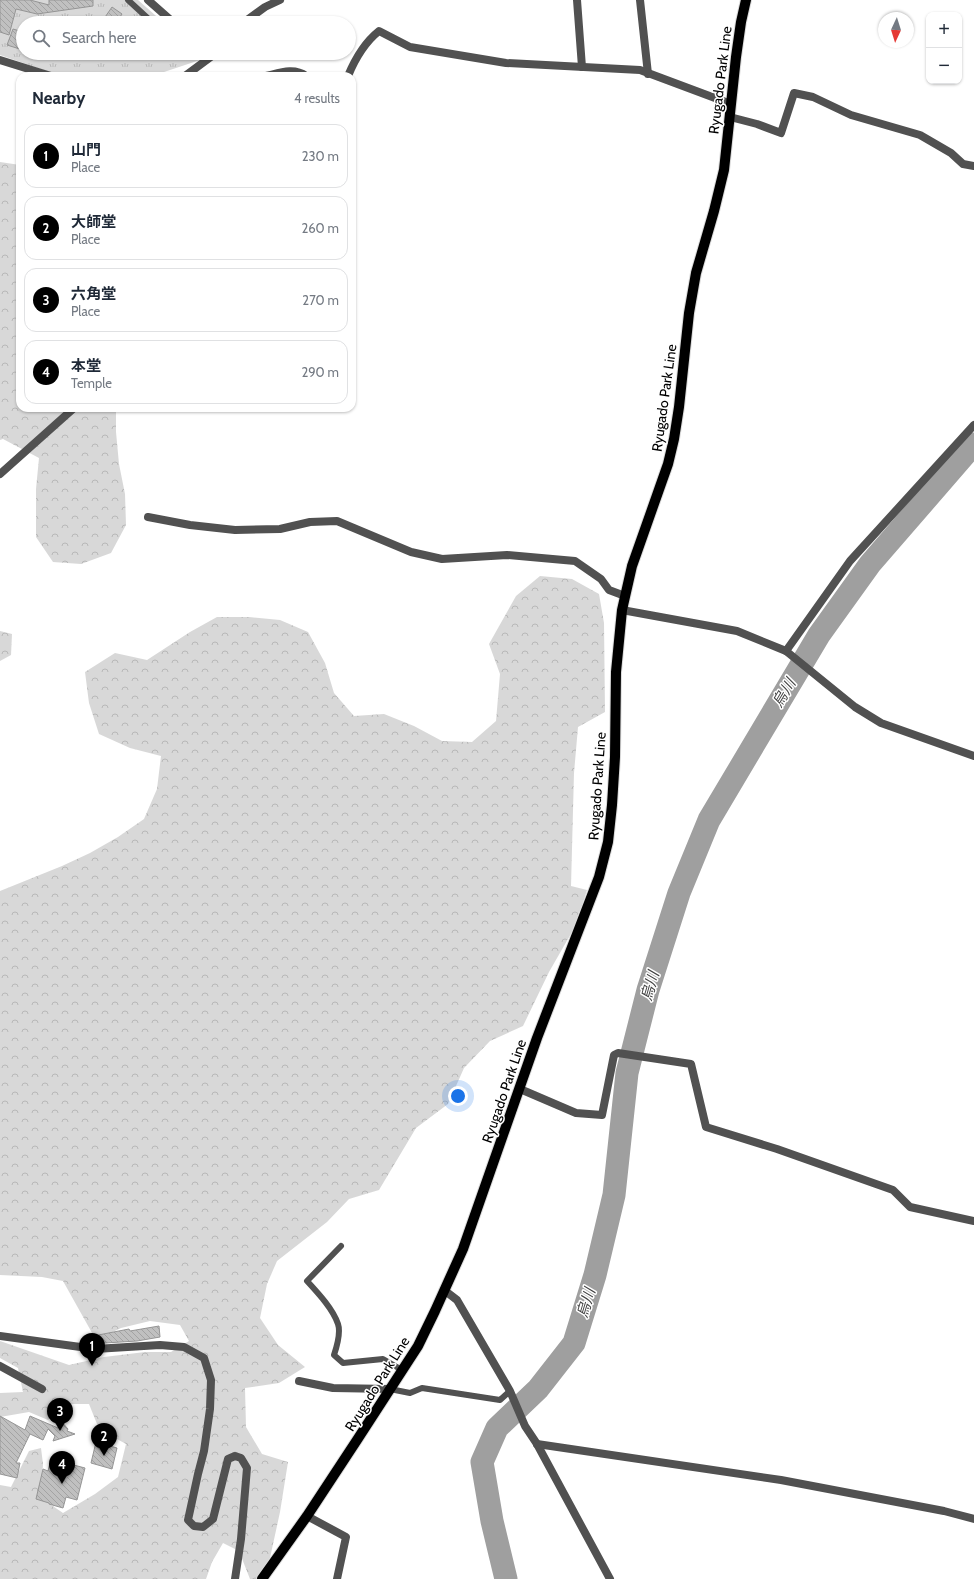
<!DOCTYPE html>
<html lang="en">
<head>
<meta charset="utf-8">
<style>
	body { margin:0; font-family:Cabin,"Noto Sans JP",sans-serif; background:#f2f2f3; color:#1f2937 }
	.controls { position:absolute; right:12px; top:12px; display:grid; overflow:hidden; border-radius:8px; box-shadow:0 1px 3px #0004 }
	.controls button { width:36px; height:36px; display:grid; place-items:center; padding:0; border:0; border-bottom:1px solid #e0e1e3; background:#fff; color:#1f2937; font:20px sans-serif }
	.compass { position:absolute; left:878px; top:12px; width:36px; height:36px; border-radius:50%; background:#fff; box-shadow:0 1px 3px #0004; rotate:184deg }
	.you { position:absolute; left:458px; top:1096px; width:14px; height:14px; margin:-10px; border:3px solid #fff; border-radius:50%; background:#1a73e8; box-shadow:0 0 0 6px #1a73e833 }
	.badge { display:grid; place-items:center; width:26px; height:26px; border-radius:50%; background:#000; color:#fff; font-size:13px; font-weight:700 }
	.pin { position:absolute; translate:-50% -33px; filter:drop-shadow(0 1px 2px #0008) }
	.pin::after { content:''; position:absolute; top:21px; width:14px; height:12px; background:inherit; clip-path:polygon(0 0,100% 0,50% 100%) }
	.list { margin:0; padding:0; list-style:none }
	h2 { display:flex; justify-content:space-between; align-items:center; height:52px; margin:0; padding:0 16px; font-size:17px }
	h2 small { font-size:13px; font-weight:400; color:#747a83 }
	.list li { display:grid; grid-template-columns:26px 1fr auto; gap:12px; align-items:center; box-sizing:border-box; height:64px; margin:0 8px 8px; padding:0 8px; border:1px solid #e0e1e3; border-radius:12px }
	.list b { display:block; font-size:15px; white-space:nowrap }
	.list p { margin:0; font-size:13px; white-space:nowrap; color:#747a83 }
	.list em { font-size:13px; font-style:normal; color:#747a83 }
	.icon { flex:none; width:22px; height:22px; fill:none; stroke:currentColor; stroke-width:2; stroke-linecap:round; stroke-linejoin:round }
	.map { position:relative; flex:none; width:974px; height:1579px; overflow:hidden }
	.search { position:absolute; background:#fff; box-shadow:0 1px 3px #0004; left:16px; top:16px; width:340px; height:44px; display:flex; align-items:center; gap:10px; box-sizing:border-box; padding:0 14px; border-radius:22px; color:#747a83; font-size:15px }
	.panel { position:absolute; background:#fff; box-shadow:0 1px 3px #0004; left:16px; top:72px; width:340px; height:340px; border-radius:12px }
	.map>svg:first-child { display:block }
	.forest { fill:url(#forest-crowns) }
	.park { fill:url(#park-tufts) }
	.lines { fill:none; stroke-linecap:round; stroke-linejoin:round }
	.river { stroke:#9f9f9f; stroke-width:23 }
	.building { fill:url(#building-back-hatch); stroke:#959595 }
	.primary-casing { stroke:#dbdbdb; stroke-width:12 }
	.service { stroke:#515151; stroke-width:6 }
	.minor { stroke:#515151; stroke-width:8 }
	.primary { stroke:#000; stroke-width:10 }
	.labels { text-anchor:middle; stroke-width:3; stroke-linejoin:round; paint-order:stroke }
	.street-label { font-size:14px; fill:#000; stroke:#fff }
	.water-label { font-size:15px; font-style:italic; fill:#404040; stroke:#fff }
</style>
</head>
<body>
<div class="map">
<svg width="974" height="1579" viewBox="0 0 974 1579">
	<defs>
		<pattern id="forest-crowns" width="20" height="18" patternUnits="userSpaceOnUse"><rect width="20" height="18" fill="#d8d8d8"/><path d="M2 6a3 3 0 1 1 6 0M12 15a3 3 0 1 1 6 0" fill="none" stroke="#b8b8b8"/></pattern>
		<pattern id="park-tufts" width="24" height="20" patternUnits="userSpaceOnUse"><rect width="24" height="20" fill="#d8d8d8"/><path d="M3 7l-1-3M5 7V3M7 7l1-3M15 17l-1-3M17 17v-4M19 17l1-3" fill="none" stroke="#b8b8b8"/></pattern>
		<pattern id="building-back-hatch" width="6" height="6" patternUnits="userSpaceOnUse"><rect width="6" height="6" fill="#c0c0c0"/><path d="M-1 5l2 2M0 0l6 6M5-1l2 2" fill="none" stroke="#a3a3a3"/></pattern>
	</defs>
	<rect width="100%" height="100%" fill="#fff"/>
	<!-- forest -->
	<g class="forest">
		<polygon points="0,162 20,165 20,408 116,408 116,432 119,464 125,494 126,525 111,553 81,564 53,562 36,537 36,489 39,458 3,439 0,440"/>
		<polygon points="540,576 572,579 599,594 604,623 605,712 578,727 574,773 571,886 587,890 576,925 549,972 523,1026 490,1041 464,1068 448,1104 416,1128 379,1190 349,1199 327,1222 277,1261 267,1284 260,1318 278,1345 305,1367 279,1383 245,1388 246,1427 262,1454 288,1462 280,1512 270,1558 258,1579 250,1579 239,1551 223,1543 212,1562 206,1579 0,1579 0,1485 11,1487 29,1451 41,1448 43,1464 41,1498 63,1513 95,1494 118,1477 126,1444 99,1429 89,1404 64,1404 48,1420 29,1412 0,1417 0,1393 23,1392 18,1368 0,1358 0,1341 69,1365 104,1357 145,1352 171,1352 189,1341 180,1325 150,1321 121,1328 96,1340 63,1281 42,1277 0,1275 0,891 62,866 90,853 118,837 144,819 157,789 161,756 130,748 99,734 89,703 85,672 115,653 147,660 190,632 217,617 249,617 280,620 308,632 325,663 334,693 354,716 384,714 414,726 442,741 472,742 496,721 500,674 489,644 516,596"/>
		<polygon points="0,631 12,634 11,655 0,661"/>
	</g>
	<!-- park -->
	<polygon class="park" points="0,0 138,0 164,23 23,23 23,53 199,53 206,58 152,76 61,76 0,55"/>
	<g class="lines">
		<!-- river -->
		<polyline class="river" points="506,1579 492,1521 482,1462 497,1428 538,1389 574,1343 595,1275 614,1195 627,1073 648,990 679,893 709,820 819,635 870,564 974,444"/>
	</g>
	<!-- building -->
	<g class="building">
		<polygon points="0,0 30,0 49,5 49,0 93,0 93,6 37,14 16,9 9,35 0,32"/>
		<polygon points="112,7 122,14 116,23 101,23"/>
		<polygon points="13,29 23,32 23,50 7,45"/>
		<polygon points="159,1326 160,1337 137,1341 105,1343 83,1338 129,1329 130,1331"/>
		<polygon points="0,1416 25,1430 30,1416 58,1428 60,1420 68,1429 67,1431 75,1434 53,1441 55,1436 48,1429 43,1440 30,1434 16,1463 20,1463 17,1478 0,1474"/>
		<polygon points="96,1442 117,1448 112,1469 91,1463"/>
		<polygon points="51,1459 85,1468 77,1500 66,1497 63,1508 49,1504 49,1503 36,1499 43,1469 48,1471"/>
	</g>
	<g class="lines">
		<!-- primary casing -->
		<g class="primary-casing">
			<polyline id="primary" points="262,1579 307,1516 357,1440 418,1346 435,1311 463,1249 537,1038 599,877 608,842 612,805 615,757 616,672 622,610 632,566 668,464 674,439 679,407 689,313 696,273 714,211 724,170 736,57 741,22 746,0"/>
		</g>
		<!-- service -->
		<g class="service">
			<polyline points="128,0 153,23"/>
			<path d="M 341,1246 L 307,1281 C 318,1293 333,1309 338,1324 C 341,1333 337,1346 334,1355 L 343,1363 L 383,1359 L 402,1370"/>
			<polyline points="390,1389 410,1393 422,1388 500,1400 510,1391"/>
		</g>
		<!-- minor -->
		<g class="minor">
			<polyline points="148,0 174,23"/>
			<polyline points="577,0 582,67"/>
			<polyline points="640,0 648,74"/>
			<polyline points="243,23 265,7 280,0"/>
			<polyline points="0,60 51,76"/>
			<polyline points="185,76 216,53"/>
			<path d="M 266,76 C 279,73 294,67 306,76"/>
			<path d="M 348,76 C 355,59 364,43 379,31 L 410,47 L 506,63 L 640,70 L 731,104"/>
			<polyline points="730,117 757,124 781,133 794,93 813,97 851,115 920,135 951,153 963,164 974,166"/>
			<polyline points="0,474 74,408"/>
			<polyline points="148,517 190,525 235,530 280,529 310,522 337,521 411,552 442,559 507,555 575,561 601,579 609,590 625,596"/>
			<polyline points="622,610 737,631 786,651 855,707 881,723 974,756"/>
			<polyline points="786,651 850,561 974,425"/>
			<polyline points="520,1089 576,1113 602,1115 614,1055 618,1053 691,1064 706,1127 777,1149 893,1190 910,1207 974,1221"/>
			<polyline points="444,1290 457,1300 510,1391 525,1426 537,1444 610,1579"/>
			<polyline points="0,1336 95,1349 160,1345 184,1347 204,1358 211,1380 210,1409 204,1451 198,1474 188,1520 194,1526 203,1527 213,1519 228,1459 235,1456 241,1458 247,1468 241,1539 235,1579"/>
			<polyline points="0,1366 42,1389"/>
			<polyline points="299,1381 333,1388 390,1389"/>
			<polyline points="537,1444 781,1480 944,1511 974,1519"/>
			<polyline points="307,1516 346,1537 337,1579"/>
		</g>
		<!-- primary -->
		<use href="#primary" class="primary"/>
	</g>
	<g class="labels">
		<!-- street labels -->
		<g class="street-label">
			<text transform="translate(720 80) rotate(-83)" y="5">Ryugado Park Line</text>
			<text transform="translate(664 398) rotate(-82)" y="5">Ryugado Park Line</text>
			<text transform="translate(597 786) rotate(-86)" y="5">Ryugado Park Line</text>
			<text transform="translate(504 1091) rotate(-71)" y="5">Ryugado Park Line</text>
			<text transform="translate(377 1384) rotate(-58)" y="5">Ryugado Park Line</text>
		</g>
		<!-- water labels -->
		<g class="water-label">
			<text transform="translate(784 693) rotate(-59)" y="5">烏川</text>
			<text transform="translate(650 986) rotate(-74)" y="5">烏川</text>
			<text transform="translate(586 1303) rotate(-73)" y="5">烏川</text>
		</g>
	</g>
</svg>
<div class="controls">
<button>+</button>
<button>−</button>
</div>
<svg class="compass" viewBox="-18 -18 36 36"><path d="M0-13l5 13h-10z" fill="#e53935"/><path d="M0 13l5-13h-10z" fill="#747a83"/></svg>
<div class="you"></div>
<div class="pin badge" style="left:92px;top:1366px">1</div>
<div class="pin badge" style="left:104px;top:1456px">2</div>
<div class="pin badge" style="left:60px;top:1431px">3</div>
<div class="pin badge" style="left:62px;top:1484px">4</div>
<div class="search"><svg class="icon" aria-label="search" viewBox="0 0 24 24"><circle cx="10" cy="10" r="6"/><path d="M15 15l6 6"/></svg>Search here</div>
<section class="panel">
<h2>Nearby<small>4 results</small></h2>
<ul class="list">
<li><span class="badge">1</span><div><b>山門</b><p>Place</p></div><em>230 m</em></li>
<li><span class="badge">2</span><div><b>大師堂</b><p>Place</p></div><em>260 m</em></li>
<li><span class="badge">3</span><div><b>六角堂</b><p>Place</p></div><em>270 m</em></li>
<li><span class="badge">4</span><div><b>本堂</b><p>Temple</p></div><em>290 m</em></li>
</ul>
</section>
</div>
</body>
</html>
